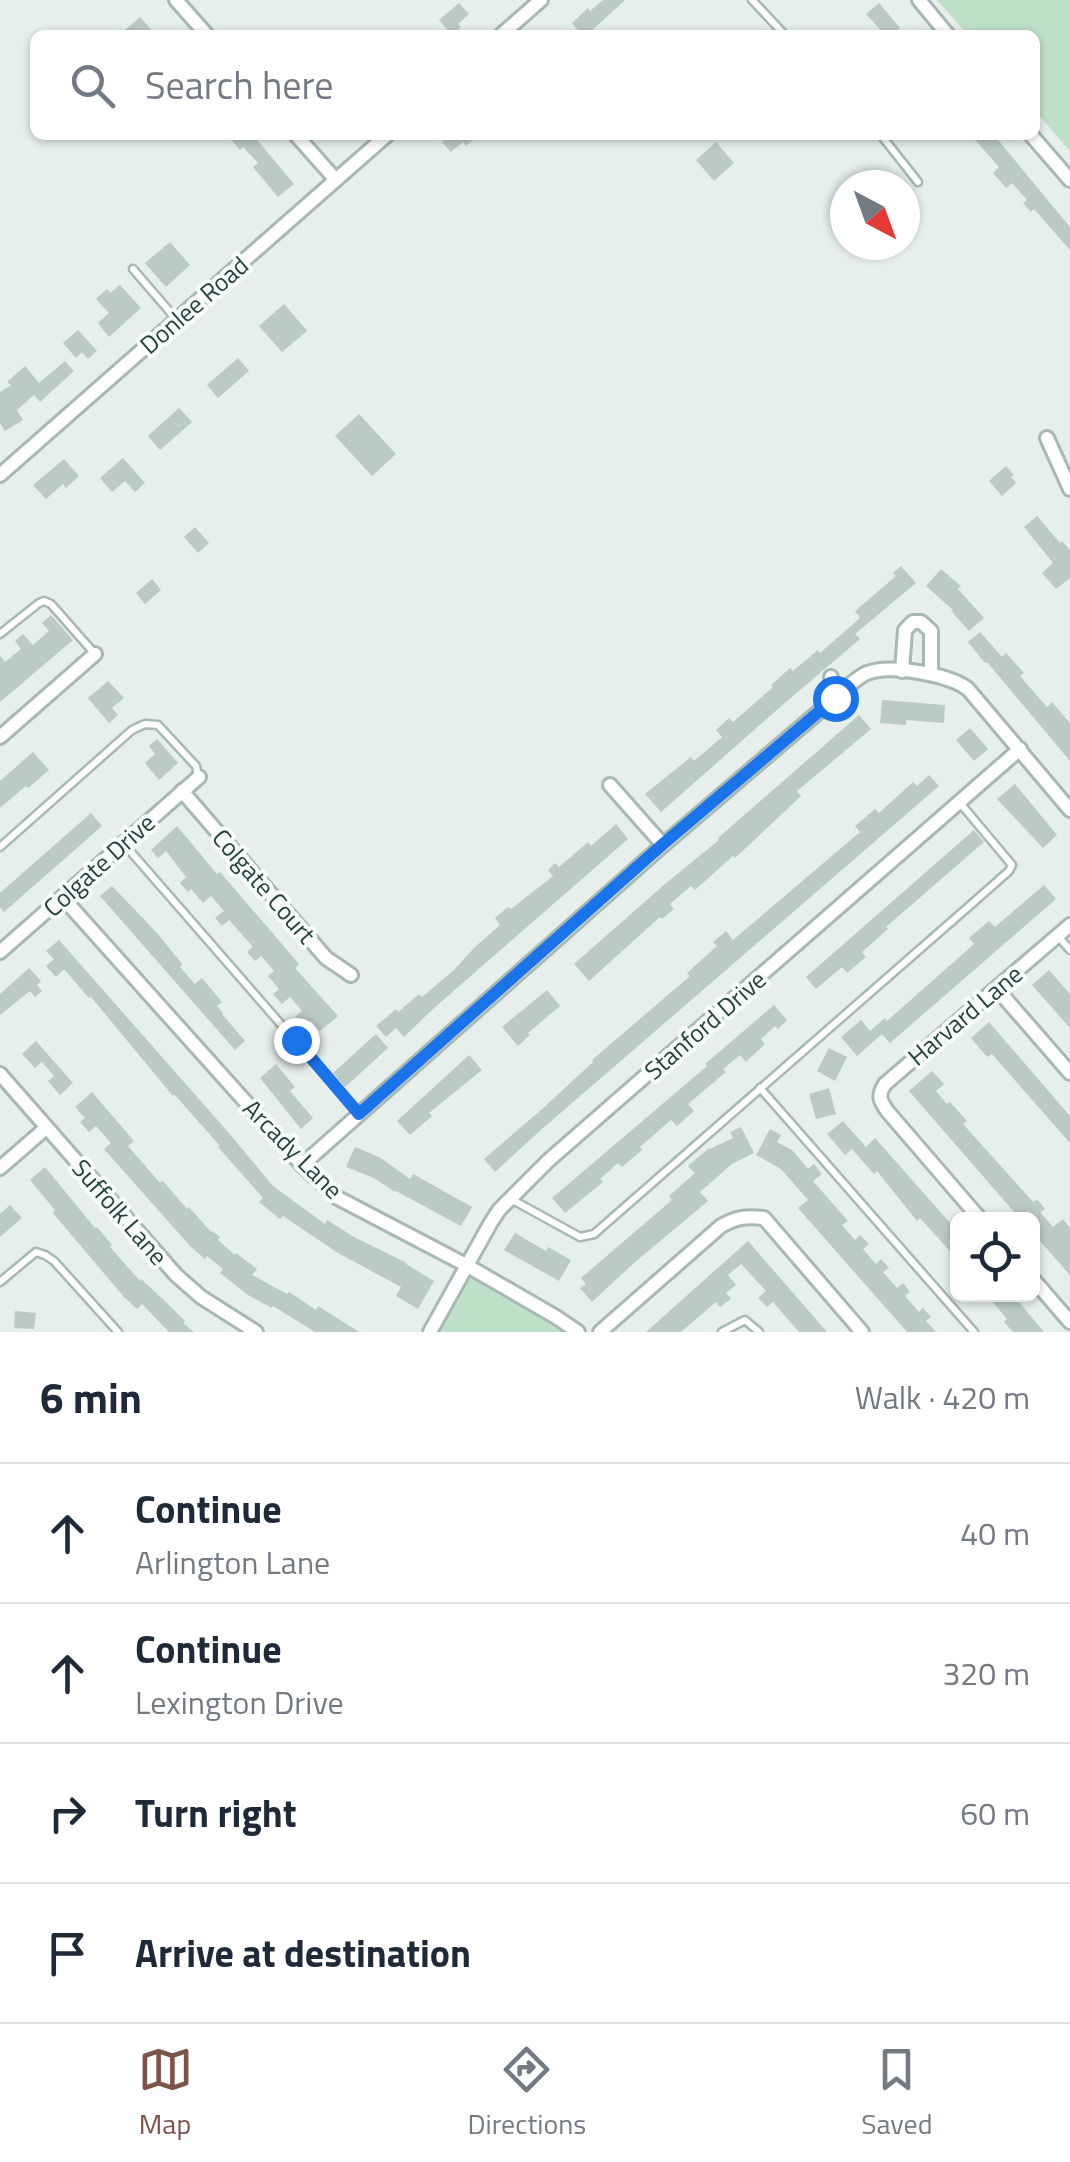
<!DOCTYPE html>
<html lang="en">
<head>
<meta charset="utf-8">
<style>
	body { margin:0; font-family:"Titillium Web",sans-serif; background:#f2f2f3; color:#1f2937 }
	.controls { position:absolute; right:30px; bottom:30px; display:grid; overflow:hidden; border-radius:15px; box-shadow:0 2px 8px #0004 }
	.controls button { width:90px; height:90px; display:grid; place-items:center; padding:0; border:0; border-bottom:2px solid #e0e1e3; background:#fff; color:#1f2937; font:50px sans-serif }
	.compass { position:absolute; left:830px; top:170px; width:90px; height:90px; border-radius:50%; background:#fff; box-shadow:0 2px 8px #0004; rotate:139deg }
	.stop { position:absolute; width:30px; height:30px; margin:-22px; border:8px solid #1a73e8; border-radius:50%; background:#fff }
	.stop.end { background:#1a73e8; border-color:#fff; box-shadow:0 2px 10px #0008 }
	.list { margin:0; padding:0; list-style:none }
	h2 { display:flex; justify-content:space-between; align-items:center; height:130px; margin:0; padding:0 40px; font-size:42px }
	h2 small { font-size:32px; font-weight:400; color:#747a83 }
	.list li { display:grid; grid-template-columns:65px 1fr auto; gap:30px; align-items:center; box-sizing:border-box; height:140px; padding:0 40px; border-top:2px solid #e0e1e3 }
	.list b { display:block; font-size:38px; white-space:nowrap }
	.list p { margin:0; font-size:32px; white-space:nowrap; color:#747a83 }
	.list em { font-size:32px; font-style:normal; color:#747a83 }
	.icon { flex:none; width:55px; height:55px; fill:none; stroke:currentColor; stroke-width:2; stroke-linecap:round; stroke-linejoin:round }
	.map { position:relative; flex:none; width:1070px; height:1332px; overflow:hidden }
	.search { position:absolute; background:#fff; box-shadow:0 2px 8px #0004; left:30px; right:30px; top:30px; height:110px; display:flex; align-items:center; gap:25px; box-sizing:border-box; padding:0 35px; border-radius:15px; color:#747a83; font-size:38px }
	.sheet { height:690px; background:#fff }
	nav { display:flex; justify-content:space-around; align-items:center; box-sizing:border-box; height:140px; border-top:2px solid #e0e1e3; background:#fff; font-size:28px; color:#747a83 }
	nav a { display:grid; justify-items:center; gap:5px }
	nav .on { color:#7f5249 }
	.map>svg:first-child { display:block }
	.green { fill:#bfe0c8 }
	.building { fill:#bbcac4 }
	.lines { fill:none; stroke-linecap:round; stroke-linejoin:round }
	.lane-casing { stroke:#a8b8b2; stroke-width:11 }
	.street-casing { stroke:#a8b8b2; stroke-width:18 }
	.lane { stroke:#fff; stroke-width:6 }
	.street { stroke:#fff; stroke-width:12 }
	.route { stroke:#1a73e8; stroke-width:12 }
	.labels { text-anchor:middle; stroke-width:8; stroke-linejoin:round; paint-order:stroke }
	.street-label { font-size:25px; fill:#24423a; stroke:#f7fbf9 }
</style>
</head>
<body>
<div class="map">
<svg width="1070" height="1332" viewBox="0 0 1070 1332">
	<rect width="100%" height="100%" fill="#e6efeb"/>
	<!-- green -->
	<g class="green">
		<polygon points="937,0 1070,0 1070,151 1035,111 1035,35 968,35"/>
		<polygon points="470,1275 569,1332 438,1332"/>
	</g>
	<!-- building -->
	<g class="building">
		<polygon points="603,0 625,0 587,35 582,35 572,23 588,8 590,11"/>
		<polygon points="459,3 469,14 458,24 461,27 452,35 439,20"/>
		<polygon points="879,3 900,28 892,35 885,35 866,14"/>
		<polygon points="140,17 156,35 119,35"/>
		<polygon points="227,135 253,135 294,184 278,197 253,167 258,163 243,147 240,150"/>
		<polygon points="450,135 479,135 466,146 463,142 451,152 442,142"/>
		<polygon points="980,135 994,135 1070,227 1070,250 1034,209 1031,212 1023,203 1027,200 1012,183 1006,188 993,173 999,167 975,140"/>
		<polygon points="716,142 734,163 714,181 696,160"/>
		<polygon points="170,242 190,265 166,287 145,263"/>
		<polygon points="120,285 141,308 109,337 98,323 109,313 96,299 107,289 110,293"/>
		<polygon points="284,304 307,331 282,352 259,326"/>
		<polygon points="78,330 97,351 88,359 82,352 76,358 63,343"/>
		<polygon points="238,358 249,371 218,398 207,385"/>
		<polygon points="65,361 74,371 40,402 34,395 17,410 23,420 5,431 0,423 0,392 11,385 7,382 25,366 39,383"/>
		<polygon points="179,408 192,422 160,450 148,436"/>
		<polygon points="359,414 396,454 372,476 335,436"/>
		<polygon points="123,458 145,483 135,492 125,481 112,492 100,478"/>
		<polygon points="64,459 79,476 66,488 63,484 46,499 33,485"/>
		<polygon points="1006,466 1014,475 1011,477 1016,483 1002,496 989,481"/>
		<polygon points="1037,516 1060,543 1062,541 1070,550 1070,578 1056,589 1042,573 1053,563 1024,527"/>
		<polygon points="195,527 209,543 198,553 184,537"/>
		<polygon points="901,566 916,583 855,634 860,639 786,702 661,812 645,794 691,757 694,761 722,737 716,730 729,718 733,722 773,687 771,685 790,668 793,671 818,650 820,653 860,618 855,611 896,576 893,573"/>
		<polygon points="941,569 961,586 958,589 984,618 969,631 951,611 953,610 926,586"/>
		<polygon points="152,579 161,590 145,604 136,593"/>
		<polygon points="51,615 73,640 0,702 0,656 5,662 21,649 15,641 23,634 33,645 49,631 42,623"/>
		<polygon points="980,632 1002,657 1006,653 1024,673 1020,676 1047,707 1052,702 1070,723 1070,761 987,662 985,663 968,642"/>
		<polygon points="108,681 124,698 112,708 118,715 109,723 88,698"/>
		<polygon points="882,700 945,705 944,723 906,720 906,725 880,723"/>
		<polygon points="859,715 871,729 797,791 801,796 748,846 735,858 733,856 695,890 691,886 670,904 674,909 662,919 660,917 589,981 574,964 665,884 719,840 718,838"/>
		<polygon points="970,728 988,749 974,761 956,740"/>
		<polygon points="157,739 178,763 159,780 145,763 155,754 149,746"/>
		<polygon points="33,752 49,770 28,788 26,786 0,808 0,781"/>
		<polygon points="929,775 939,786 542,1129 495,1172 484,1159 541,1110 593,1062 592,1060 690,976 687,973 717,946 713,942 726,931 733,940 860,832 855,826 875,809 879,813 913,782 917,786"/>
		<polygon points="1015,784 1057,835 1043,848 997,799"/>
		<polygon points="91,813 102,826 4,912 0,907 0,893"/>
		<polygon points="616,824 628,839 433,1009 404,1037 396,1028 386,1037 376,1026 396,1009 398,1012 419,994 422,997 454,970 475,947 500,925 495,918 508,907 511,909 553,876 548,870 555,863 559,867 588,842 591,846"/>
		<polygon points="177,826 217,874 220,872 299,964 295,968 338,1016 320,1031 311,1021 304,1027 295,1017 302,1011 290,997 282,1004 273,994 279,989 268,976 274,971 261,956 255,961 247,952 253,947 229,920 222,926 215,918 224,911 211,896 203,903 191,889 188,892 180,883 186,877 166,851 158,858 151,850"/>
		<polygon points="974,830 984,842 886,927 888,929 862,952 866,957 847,973 842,967 816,989 806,977"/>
		<polygon points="1044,885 1056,899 890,1043 882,1034 857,1056 841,1037 861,1020 870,1031 885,1018 887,1021 974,944 969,938 989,921 995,927"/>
		<polygon points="112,886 158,934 182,964 180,967 195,984 202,978 222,1002 217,1006 223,1013 222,1014 245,1041 235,1050 100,896"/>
		<polygon points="59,940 228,1132 273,1186 325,1224 327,1220 354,1237 407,1263 406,1264 434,1281 418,1309 396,1296 401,1287 338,1253 283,1216 280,1219 259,1202 263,1198 218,1147 220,1146 174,1094 173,1096 91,997 89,998 64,969 56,977 46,966 54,959 46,951"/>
		<polygon points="29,968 41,981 37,985 42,991 35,997 30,991 0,1015 0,994"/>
		<polygon points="1049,970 1070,994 1070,1028 1032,985"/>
		<polygon points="547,990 560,1006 528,1033 530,1035 518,1046 502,1027"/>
		<polygon points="774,1005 787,1020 778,1029 775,1026 761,1039 765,1044 746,1062 740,1055 723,1069 726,1072 688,1104 694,1111 677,1126 671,1120 640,1147 642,1150 622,1167 618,1163 600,1179 603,1182 565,1213 552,1198 707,1066 705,1064"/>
		<polygon points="989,1022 1070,1116 1070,1143 992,1054 987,1057 971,1038"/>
		<polygon points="376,1034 388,1048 345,1087 333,1073"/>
		<polygon points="36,1041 73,1083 60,1095 48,1081 54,1076 42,1062 35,1068 22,1054"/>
		<polygon points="829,1048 847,1057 835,1081 817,1071"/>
		<polygon points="469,1055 482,1070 429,1113 432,1116 410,1135 397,1121"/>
		<polygon points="276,1064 295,1087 290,1091 313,1118 301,1129 260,1078"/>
		<polygon points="932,1071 944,1084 936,1091 947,1104 950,1102 967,1121 963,1124 1033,1202 1037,1199 1045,1209 1040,1212 1053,1227 1063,1219 1070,1228 1070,1275 1032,1232 1032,1220 1021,1220 909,1091"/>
		<polygon points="829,1088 836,1114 816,1119 809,1094"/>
		<polygon points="92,1092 134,1141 128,1146 160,1183 163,1181 187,1209 189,1207 211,1232 212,1231 220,1237 218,1240 235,1255 236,1253 257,1269 252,1275 287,1294 289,1292 316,1310 318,1306 359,1332 315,1332 273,1306 272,1308 248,1295 220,1273 223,1269 207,1256 205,1259 190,1246 104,1149 111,1143 96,1126 89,1132 80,1122 85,1118 75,1107"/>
		<polygon points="843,1121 866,1147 875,1138 958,1232 958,1260 920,1218 917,1221 877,1171 874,1174 852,1149 845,1155 827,1134"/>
		<polygon points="741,1127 754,1153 732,1164 700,1192 708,1201 635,1262 592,1302 580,1288 586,1284 581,1278 672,1200 669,1196 695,1173 688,1166 709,1148 710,1149 733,1138 730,1132"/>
		<polygon points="770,1129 781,1135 777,1142 792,1150 808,1169 814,1164 822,1174 813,1181 848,1221 842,1225 855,1240 860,1235 869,1244 863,1249 876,1264 881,1259 889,1268 883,1272 897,1288 903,1283 910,1292 905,1296 919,1312 923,1308 931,1317 926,1321 936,1332 907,1332 798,1208 808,1200 781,1169 756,1155"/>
		<polygon points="355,1147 381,1158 410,1179 413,1174 472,1207 461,1226 396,1191 395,1192 374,1178 346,1167"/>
		<polygon points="45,1167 95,1228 97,1227 112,1245 110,1247 140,1281 141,1279 167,1303 185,1321 183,1323 194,1332 169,1332 142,1304 137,1309 124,1297 53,1213 55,1210 30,1180"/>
		<polygon points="10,1205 22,1218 0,1237 0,1214"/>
		<polygon points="515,1233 546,1251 548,1247 571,1260 559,1281 504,1250"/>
		<polygon points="748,1241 827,1332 799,1332 773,1302 767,1307 758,1298 766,1291 741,1264 728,1275 736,1285 726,1293 731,1299 720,1307 716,1302 681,1332 646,1332"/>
		<polygon points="986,1294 1012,1294 1044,1332 1013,1332 1004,1322 1007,1319"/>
		<polygon points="15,1311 36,1313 34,1329 14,1328"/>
	</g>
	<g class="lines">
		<!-- lane casing -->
		<g class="lane-casing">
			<g id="lane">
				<polyline points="752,0 785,35"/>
				<polyline points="881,135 918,182"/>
				<polyline points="133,269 176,319"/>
				<polyline points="0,634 39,603 44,601 51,604 95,654"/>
				<polyline points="124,844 359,1114"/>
				<polyline points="0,847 132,730 145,724 158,725 196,766 198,776"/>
				<polyline points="1058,936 1070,950"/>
				<polyline points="760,1088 974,1332"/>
				<polyline points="511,1199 580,1237 594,1234 967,908 1009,871 1012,865 960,803"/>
				<polyline points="0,1282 36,1252 45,1255 54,1261 118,1332"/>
				<polyline points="722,1332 745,1320 759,1332"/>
			</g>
		</g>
		<!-- street casing -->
		<g class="street-casing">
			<g id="street">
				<polyline points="176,0 207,35"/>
				<polyline points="919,0 948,35"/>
				<polyline points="501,35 541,0"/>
				<polyline points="296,135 336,180"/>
				<polyline points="1031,135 1070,180"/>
				<polyline points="1047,438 1070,489"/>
				<polyline points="0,475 387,135"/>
				<polyline points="902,671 905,630 913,622 921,622 931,631 931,674"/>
				<path d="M 835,698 C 845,690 855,678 867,673 C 890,664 948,674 968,689 L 1070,810"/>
				<polyline points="0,737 95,654"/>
				<polyline points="610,785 663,845"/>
				<polyline points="182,791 326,958 351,975"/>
				<polyline points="63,898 302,1165 336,1197 466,1265 556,1317 578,1332"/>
				<polyline points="0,952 199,777"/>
				<polyline points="997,989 1070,1073"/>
				<polyline points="0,1074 176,1275 201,1297 256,1332"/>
				<polyline points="302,1165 663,845 835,698 831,677"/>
				<polyline points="0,1168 46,1128"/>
				<path d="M 981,1220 L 888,1112 C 880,1101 877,1096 885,1084 L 1070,925"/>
				<polyline points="1032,1278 1070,1322"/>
				<polyline points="430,1332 490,1224 499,1210 549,1160 1020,749"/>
				<path d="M 600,1332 L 721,1226 C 737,1217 746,1216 764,1218 L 862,1332"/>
			</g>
		</g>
		<!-- lane -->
		<use href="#lane" class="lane"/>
		<!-- street -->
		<use href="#street" class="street"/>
	</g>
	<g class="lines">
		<!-- route -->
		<polyline class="route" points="296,1040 359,1114 662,845 835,698"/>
	</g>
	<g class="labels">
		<!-- street labels -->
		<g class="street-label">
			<text transform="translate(194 305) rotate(-41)" y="9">Donlee Road</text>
			<text transform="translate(99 865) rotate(-42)" y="9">Colgate Drive</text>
			<text transform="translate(264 886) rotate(49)" y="9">Colgate Court</text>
			<text transform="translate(965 1015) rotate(-40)" y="9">Harvard Lane</text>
			<text transform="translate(705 1025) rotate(-41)" y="9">Stanford Drive</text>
			<text transform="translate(293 1149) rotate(45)" y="9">Arcady Lane</text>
			<text transform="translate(120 1212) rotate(49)" y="9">Suffolk Lane</text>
		</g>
	</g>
</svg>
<div class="controls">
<button><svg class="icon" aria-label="locate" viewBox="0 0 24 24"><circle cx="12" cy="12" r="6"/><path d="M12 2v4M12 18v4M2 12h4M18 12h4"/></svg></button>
</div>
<svg class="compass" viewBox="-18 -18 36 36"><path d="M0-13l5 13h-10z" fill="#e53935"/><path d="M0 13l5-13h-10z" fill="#747a83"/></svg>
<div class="stop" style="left:835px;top:698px"></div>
<div class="stop end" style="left:296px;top:1040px"></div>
<div class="search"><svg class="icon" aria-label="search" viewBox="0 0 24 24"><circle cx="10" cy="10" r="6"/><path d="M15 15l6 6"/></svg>Search here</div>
</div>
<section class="sheet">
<h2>6 min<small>Walk · 420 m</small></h2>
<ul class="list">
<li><svg class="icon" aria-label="ahead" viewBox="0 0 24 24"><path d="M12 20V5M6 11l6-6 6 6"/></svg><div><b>Continue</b><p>Arlington Lane</p></div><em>40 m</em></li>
<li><svg class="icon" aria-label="ahead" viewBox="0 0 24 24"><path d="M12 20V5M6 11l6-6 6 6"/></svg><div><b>Continue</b><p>Lexington Drive</p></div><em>320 m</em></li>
<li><svg class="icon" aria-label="right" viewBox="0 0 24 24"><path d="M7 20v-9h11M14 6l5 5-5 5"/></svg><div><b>Turn right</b></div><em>60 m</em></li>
<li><svg class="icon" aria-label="arrive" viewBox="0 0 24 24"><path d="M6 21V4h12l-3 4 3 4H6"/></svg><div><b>Arrive at destination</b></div></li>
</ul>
</section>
<nav>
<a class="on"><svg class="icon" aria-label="map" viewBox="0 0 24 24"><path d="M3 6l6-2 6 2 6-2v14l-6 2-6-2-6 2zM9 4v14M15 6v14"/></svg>Map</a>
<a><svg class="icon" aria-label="directions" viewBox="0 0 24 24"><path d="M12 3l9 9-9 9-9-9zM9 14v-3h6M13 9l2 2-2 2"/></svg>Directions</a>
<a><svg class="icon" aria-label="saved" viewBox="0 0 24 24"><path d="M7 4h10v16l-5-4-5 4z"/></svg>Saved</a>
</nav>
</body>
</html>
